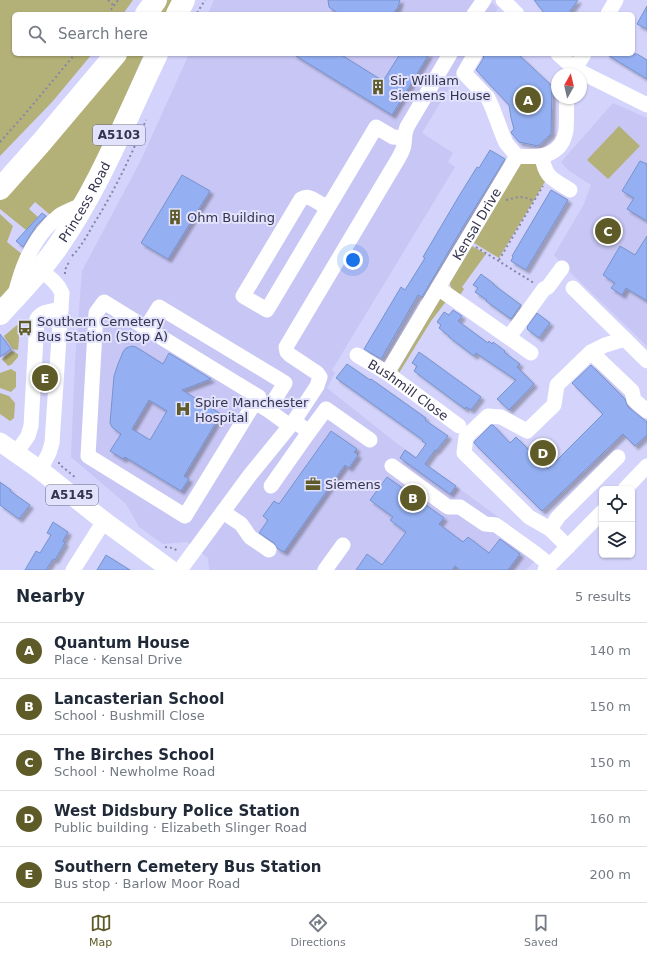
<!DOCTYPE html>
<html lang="en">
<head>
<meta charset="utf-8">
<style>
	body { margin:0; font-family:"DejaVu Sans",sans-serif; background:#f6f6f7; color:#1f2937 }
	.controls { position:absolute; right:12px; bottom:12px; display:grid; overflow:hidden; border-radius:6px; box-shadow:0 1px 3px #0004 }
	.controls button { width:36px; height:36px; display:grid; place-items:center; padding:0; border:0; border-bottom:1px solid #e0e1e3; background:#fff; color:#1f2937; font:20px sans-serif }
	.compass { position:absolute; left:551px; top:68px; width:36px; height:36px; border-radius:50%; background:#fff; box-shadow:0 1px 3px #0004; rotate:8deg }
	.you { position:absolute; left:353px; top:260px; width:14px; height:14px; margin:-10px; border:3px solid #fff; border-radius:50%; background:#1a73e8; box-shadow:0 0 0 6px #1a73e833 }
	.badge { display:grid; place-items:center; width:26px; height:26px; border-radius:50%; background:#5e5b28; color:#fff; font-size:13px; font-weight:700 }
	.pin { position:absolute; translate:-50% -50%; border:2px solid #fff; box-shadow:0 1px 4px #0006 }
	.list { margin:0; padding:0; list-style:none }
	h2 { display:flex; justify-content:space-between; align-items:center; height:52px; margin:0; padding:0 16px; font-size:17px }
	h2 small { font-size:13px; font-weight:400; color:#747a83 }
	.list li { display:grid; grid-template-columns:26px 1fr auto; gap:12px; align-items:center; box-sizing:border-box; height:56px; padding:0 16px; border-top:1px solid #e0e1e3 }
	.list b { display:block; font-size:15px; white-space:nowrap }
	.list p { margin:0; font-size:13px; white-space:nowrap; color:#747a83 }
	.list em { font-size:13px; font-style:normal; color:#747a83 }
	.icon { flex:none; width:22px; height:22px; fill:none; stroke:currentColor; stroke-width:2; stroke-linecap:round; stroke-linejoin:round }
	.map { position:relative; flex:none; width:647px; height:570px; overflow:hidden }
	.search { position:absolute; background:#fff; box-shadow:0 1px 3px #0004; left:12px; right:12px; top:12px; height:44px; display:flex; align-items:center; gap:10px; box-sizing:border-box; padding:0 14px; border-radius:6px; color:#747a83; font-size:15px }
	.sheet { height:332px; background:#fff }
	nav { display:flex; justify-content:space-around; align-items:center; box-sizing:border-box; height:56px; border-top:1px solid #e0e1e3; background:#fff; font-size:11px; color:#747a83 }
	nav a { display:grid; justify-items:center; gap:2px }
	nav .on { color:#5e5b28 }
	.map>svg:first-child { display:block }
	.built { fill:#c7c6f4 }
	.green { fill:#b4b178 }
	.building { fill:#94b0f2; stroke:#7792cd; fill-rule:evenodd; filter:url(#shadow) }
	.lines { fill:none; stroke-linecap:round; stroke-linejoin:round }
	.path { stroke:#8786a8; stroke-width:2; stroke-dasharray:2 3; stroke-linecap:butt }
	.minor { stroke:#fff; stroke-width:15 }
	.major { stroke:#fff; stroke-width:19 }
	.highway { stroke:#fff; stroke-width:22 }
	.labels { text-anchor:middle; stroke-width:4; stroke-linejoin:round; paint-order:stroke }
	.shield { fill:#e2e2fd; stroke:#696882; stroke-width:1 }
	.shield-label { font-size:12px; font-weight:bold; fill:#35334e }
	.poi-label { font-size:13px; fill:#35334e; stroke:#e2e2fd; text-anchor:start }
	.street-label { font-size:13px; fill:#35334e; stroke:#e2e2fd }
</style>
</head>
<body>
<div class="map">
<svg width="647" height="570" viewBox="0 0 647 570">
	<defs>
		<filter id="shadow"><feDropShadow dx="3.5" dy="3.5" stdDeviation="1" flood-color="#0004"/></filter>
	</defs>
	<rect width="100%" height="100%" fill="#d3d3fc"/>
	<!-- built -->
	<g class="built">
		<polygon points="214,0 489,0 498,8 495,14 208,14"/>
		<polygon points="189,54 470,54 422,133 453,153 448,162 455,167 332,370 335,373 327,388 395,442 545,551 526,570 209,570 208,558 187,542 163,544 139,527 126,504 71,457 75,363 82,271 141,160"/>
		<polygon points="613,103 647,118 647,346 575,277 554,255 583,206 591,185 568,170 561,162"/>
	</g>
	<!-- green -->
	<g class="green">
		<polygon points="0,0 133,0 123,14 14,14 14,54 92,54 53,101 0,156"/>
		<polygon points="162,0 173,0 165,14 152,14"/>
		<polygon points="122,54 144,54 115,120 77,197 54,218 35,202 29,209 38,217 26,230 0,209 0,198"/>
		<polygon points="619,126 640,146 608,179 587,160"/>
		<polygon points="530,162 536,164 546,180 499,258 474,243 521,163"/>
		<polygon points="0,214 13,226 7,242 23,255 9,292 0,302"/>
		<path d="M 472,246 L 486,254 L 462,287 L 464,289 L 460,295 C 455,292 450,289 450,283 Z"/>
		<polygon points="443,298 448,299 431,321 399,373 398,370 440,299"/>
		<polygon points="17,325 20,326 18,350 13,349 4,336"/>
		<polygon points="12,351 18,354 18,357 12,364 8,366 2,359"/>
		<polygon points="11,369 16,372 16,387 11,392 0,388 0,373"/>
		<polygon points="0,393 9,396 15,403 14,418 10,421 0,414"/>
	</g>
	<!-- building -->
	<g class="building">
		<polygon points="328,0 400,0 398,7 393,14 339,14 329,7"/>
		<polygon points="534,0 578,0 568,14 545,14"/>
		<polygon points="647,6 647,29 637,24"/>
		<polygon points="293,54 340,54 383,81 400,54 429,54 392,115"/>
		<polygon points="484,54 518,54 552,86 551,134 538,146 519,142 512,134 511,132 514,129 511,118 509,105 476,70 483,59"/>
		<polygon points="606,54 637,54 647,60 647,79"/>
		<polygon points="490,150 505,159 463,227 422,297 418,295 381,359 364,349 401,287 405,290 425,258 423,257 459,196 477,167 479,168"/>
		<polygon points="640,161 647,164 647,221 627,209 634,198 622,191"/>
		<polygon points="182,175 210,191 168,259 141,243"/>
		<polygon points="551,190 568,200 526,270 511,261 513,257 512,256"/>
		<polygon points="42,213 46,216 36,226 23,247 16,241"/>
		<polygon points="647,236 647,301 626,288 622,295 611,288 615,283 603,275 620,246 635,255"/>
		<polygon points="481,274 494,284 494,285 521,305 511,319 486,301 487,300 475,292 478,288 473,285"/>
		<polygon points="453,310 462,316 458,321 488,343 489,341 492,344 493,342 505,351 504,352 520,364 517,367 534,384 509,410 497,399 516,380 476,353 474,356 449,337 449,336 439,328 441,325 437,322 444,312 449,315"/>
		<polygon points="537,313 550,323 539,338 527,329 528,328 527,327"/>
		<polygon points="0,334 11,349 0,357"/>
		<path d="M 132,346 L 136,347 L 163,364 L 169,353 L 211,379 L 182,390 L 221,414 L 184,476 L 189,479 L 181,491 L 125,457 L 123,459 L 110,451 L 121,434 L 112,427 L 110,423 L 114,376 L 118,364 L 123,352 L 126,348 ZM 149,400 L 167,411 L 150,440 L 132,429 Z"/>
		<polygon points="419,352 481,397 471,410 466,407 465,409 414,371 417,366 412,363"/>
		<polygon points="347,364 370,380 371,379 426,418 425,420 448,436 436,451 435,450 425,464 456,486 450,494 400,458 405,450 416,458 426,444 422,441 423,440 336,378"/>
		<polygon points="591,365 625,399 628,407 647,422 647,435 635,446 623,434 542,511 474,443 475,441 491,425 493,425 510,443 516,437 548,469 603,414 572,383"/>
		<polygon points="331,431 357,449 354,452 358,455 349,468 345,465 284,552 277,548 274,543 259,533 268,520 263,516 274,501 279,504"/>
		<polygon points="387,477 444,518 439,524 463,542 468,537 489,553 500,539 520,554 508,570 460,570 455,566 452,570 356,570 367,554 382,565 406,532 390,520 393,517 370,500"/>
		<polygon points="0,482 11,490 10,491 30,505 19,519 0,505"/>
		<polygon points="53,522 68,532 63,541 65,543 55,560 53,559 46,570 25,570 36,551 40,553 51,535 47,533"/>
		<polygon points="106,555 130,570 97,570"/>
	</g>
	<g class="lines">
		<!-- path -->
		<g class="path">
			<polyline points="108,0 114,6"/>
			<polyline points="197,13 205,0"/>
			<polyline points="108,14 118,0"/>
			<polyline points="0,142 25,114 75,54"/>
			<path d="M 506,200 C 517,197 522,195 534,201"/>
			<polyline points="476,247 534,283"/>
			<path d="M 72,256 C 81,247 87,236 93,225 C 114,192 131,156 146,120"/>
			<polyline points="499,260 543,186"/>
			<polyline points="65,274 65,270 70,260"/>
			<polyline points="59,462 59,464 76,478"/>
			<polyline points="165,547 173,548 178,551"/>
		</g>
		<!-- minor -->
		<g class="minor">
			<polyline points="503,0 517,14"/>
			<polyline points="474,14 484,0"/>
			<polyline points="608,14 616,0"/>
			<polyline points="475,54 464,73 488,98 492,107 503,136 506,143 517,156"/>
			<polyline points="558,54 575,69 647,105"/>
			<polyline points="573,74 575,69 584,54"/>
			<path d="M 542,156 C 545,178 553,179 570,190"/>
			<path d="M 330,203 C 318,210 314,192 301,199 L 243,296 L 267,310 L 376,127 L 393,137 L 404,138"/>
			<polyline points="438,288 531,353"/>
			<polyline points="573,288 647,361"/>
			<path d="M 15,295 C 21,269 31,243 50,224 C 54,221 58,216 62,214 C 69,210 77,207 85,204"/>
			<polyline points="146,328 259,397 255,402"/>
			<polyline points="509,337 544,289 548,287 562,268"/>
			<polyline points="591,352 632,391 634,400 647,411"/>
			<path id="s1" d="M 357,355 L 387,373 L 459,426"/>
			<path id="s2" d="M 387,373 L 517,156 C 539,158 562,157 566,130 C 567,119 566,108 567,98"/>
			<polyline points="268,410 285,383 159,307 146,328 104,302 96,313 88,456 185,516 255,402 268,410 290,426"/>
			<polyline points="309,432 326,409 370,440"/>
			<path d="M 16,453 L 28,436 L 31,426 L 37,319 C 42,311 52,311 61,309"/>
			<polyline points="392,466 448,507 460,507 485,524 496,525 535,553 550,565"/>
			<path d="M 40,470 L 49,453 L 52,443 L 62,293 C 57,282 49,277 40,270"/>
			<polyline points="271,486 309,432 294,421"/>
			<polyline points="625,489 647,466"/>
			<polyline points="223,512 241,524 250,537 269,550"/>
			<polyline points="550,529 558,517 618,457"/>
			<polyline points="568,547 550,529 529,517 464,453 466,437 488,416 501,417 527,431 554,405 557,385 591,352 605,345 625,339"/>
			<polyline points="73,570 104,521"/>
			<path d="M 180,570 L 250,475 L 294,421 L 317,386 L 320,377 L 317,373 L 290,355 L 287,352 L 286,347 L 398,159 C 401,154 404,149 404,144 C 405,137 404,134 407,127 L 450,54"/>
			<polyline points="325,570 343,545"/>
			<polyline points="545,570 602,512"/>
		</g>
		<!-- major -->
		<polyline class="major" points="0,442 40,470 104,521 171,570"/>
		<!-- highway -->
		<g class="highway">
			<polyline points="146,14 156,0"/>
			<polyline points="177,14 184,0"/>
			<polyline points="0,189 40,144 116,54"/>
			<path id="s3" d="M 0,314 C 20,292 41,271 58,246 C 99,187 126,119 157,54"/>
		</g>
	</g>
	<!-- icons -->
	<defs>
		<g id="building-bare" transform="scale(1.2)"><path d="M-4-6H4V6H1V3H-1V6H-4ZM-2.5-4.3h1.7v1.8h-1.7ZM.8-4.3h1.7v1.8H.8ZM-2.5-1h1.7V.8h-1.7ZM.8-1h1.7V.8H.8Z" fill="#5e5b28" stroke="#e2e2fd" stroke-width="2.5" paint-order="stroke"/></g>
		<g id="bus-bare" transform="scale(1.2)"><path d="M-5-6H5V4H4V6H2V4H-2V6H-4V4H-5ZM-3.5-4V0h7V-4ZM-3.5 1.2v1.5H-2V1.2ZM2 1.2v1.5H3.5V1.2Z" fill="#5e5b28" stroke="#e2e2fd" stroke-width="2.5" paint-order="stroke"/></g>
		<g id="hospital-bare" transform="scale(1.2)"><path d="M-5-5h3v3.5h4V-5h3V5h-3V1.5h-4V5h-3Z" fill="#5e5b28" stroke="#e2e2fd" stroke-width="2.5" paint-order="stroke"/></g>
		<g id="office-bare" transform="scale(1.2)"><path d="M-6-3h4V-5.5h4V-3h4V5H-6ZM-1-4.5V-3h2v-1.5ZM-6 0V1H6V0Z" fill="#5e5b28" stroke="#e2e2fd" stroke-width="2.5" paint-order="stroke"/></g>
	</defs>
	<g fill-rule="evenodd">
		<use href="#building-bare" x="378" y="87"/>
		<use href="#building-bare" x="175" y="217"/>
		<use href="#bus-bare" x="25" y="328"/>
		<use href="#hospital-bare" x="183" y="409"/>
		<use href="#office-bare" x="313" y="484"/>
	</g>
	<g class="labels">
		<!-- shield labels -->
		<g class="shield">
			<rect x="93" y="125" width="52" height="20" rx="3"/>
			<rect x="46" y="485" width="52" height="20" rx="3"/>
		</g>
		<g class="shield-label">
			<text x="119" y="139">A5103</text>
			<text x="72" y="499">A5145</text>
		</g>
		<!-- poi labels -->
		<g class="poi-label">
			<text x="390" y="85">Sir William<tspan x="390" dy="15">Siemens House</tspan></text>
			<text x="187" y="222">Ohm Building</text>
			<text x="37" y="326">Southern Cemetery<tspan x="37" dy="15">Bus Station (Stop A)</tspan></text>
			<text x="195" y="407">Spire Manchester<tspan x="195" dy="15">Hospital</tspan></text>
			<text x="325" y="489">Siemens</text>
		</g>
		<!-- street labels -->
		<g class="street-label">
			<text dy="5" stroke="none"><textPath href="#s3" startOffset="141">Princess Road</textPath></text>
			<text dy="5" stroke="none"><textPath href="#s2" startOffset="174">Kensal Drive</textPath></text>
			<text dy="5" stroke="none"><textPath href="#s1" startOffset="62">Bushmill Close</textPath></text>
		</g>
	</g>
</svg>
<div class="controls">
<button><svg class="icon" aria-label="locate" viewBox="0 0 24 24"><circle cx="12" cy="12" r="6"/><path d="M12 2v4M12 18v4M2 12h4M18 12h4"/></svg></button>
<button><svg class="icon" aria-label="layers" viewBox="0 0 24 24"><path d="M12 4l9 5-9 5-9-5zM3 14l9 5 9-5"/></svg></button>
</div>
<svg class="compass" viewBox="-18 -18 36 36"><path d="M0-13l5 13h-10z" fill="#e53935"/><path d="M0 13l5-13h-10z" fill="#747a83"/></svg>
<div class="you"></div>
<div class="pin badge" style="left:528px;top:100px">A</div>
<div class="pin badge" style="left:413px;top:498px">B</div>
<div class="pin badge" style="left:608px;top:231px">C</div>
<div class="pin badge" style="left:543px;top:453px">D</div>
<div class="pin badge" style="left:45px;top:378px">E</div>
<div class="search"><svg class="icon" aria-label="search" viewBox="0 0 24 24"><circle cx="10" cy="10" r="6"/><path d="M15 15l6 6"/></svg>Search here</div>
</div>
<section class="sheet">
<h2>Nearby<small>5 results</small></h2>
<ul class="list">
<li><span class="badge">A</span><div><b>Quantum House</b><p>Place · Kensal Drive</p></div><em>140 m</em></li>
<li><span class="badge">B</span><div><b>Lancasterian School</b><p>School · Bushmill Close</p></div><em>150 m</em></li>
<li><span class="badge">C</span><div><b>The Birches School</b><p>School · Newholme Road</p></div><em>150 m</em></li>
<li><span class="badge">D</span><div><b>West Didsbury Police Station</b><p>Public building · Elizabeth Slinger Road</p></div><em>160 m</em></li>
<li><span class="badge">E</span><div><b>Southern Cemetery Bus Station</b><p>Bus stop · Barlow Moor Road</p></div><em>200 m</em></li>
</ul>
</section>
<nav>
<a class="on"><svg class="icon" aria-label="map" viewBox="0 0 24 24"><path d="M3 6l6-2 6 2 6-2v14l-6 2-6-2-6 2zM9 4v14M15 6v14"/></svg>Map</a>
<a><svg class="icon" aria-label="directions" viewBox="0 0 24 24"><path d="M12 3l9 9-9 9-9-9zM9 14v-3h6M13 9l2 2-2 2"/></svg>Directions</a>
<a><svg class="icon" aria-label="saved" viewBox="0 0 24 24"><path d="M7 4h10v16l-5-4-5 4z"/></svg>Saved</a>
</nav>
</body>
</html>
